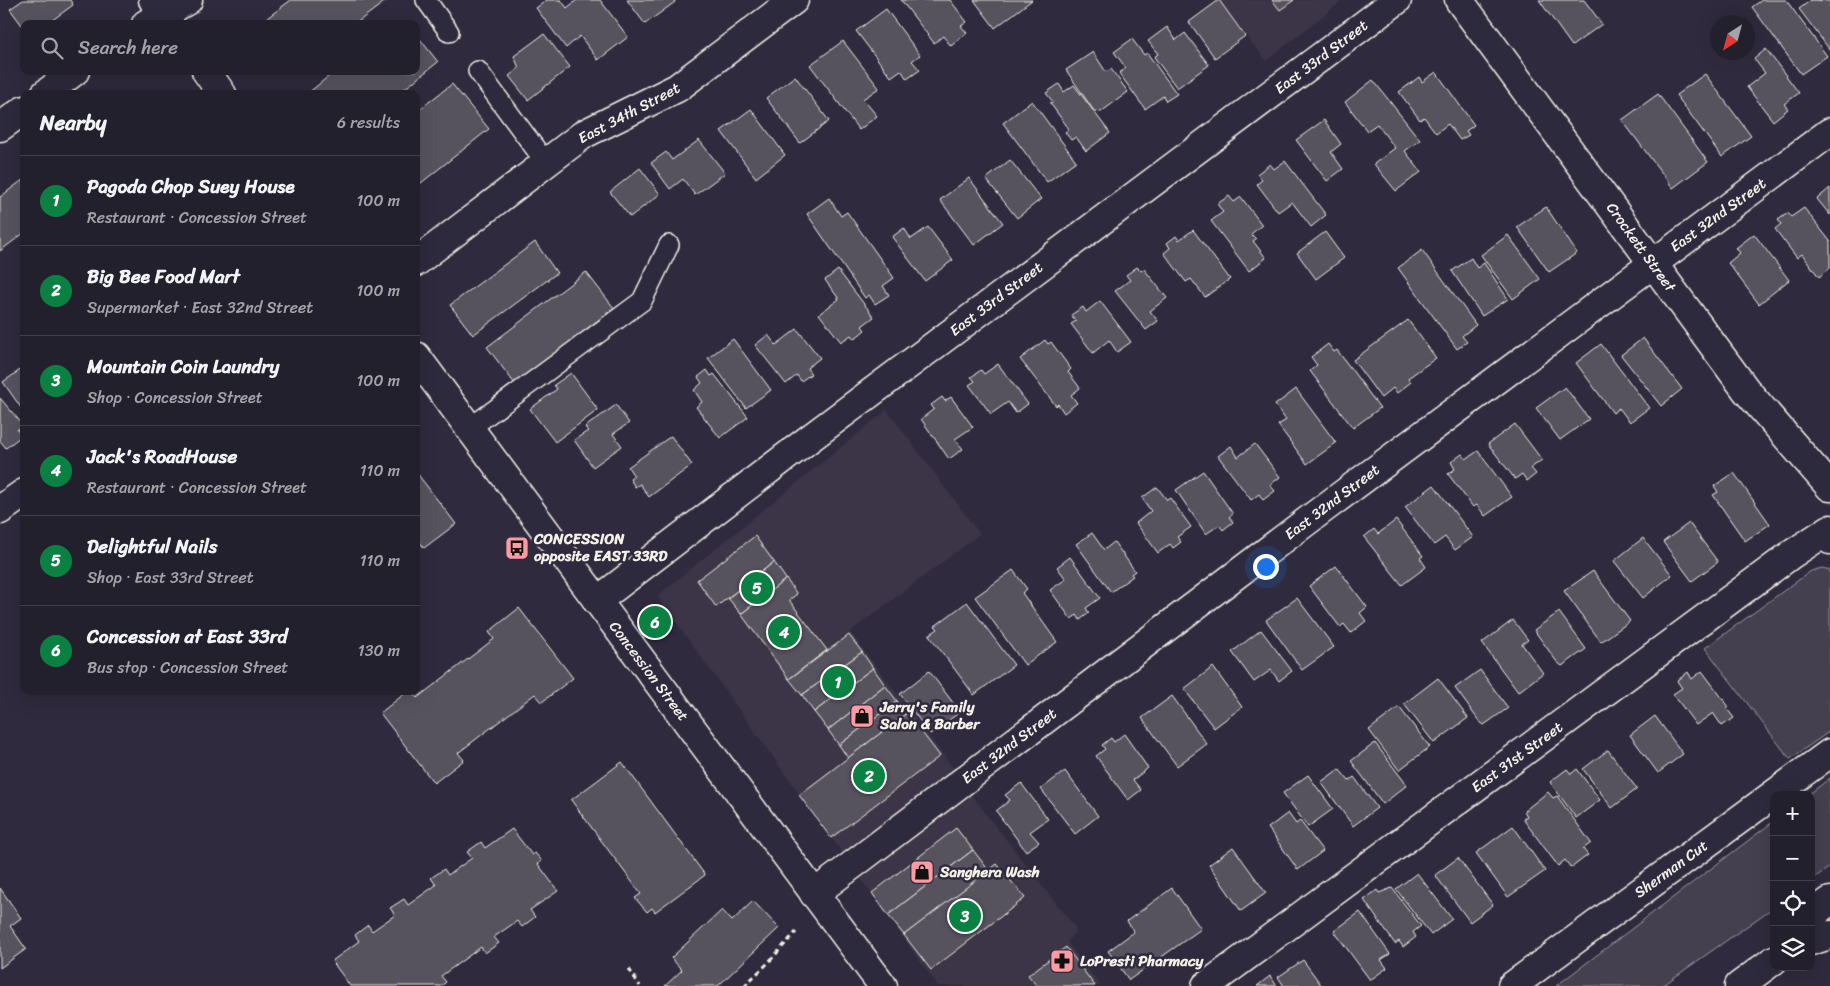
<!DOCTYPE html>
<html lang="en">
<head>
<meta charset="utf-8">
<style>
	body { margin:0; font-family:Sriracha,sans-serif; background:#2b2836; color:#f1f3f6 }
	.controls { position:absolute; right:15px; bottom:15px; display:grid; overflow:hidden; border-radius:10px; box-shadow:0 5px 20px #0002 }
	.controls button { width:45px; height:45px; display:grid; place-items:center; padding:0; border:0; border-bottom:1px solid #403e4a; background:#23202e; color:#f1f3f6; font:25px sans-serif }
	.compass { position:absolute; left:1710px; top:15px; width:45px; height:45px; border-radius:50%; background:#23202e; box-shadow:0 5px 20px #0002; rotate:216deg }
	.you { position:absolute; left:1265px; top:566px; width:18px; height:18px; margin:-12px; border:4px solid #fff; border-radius:50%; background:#1a73e8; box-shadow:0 0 0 8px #1a73e833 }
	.badge { display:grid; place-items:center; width:32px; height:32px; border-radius:50%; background:#0b8043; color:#fff; font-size:16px; font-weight:700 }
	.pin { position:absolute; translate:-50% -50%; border:2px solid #fff; box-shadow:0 1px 5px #0006 }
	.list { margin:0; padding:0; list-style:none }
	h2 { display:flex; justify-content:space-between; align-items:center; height:65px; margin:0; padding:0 20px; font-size:21px }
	h2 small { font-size:16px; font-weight:400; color:#a3a3aa }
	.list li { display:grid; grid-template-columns:32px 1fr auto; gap:15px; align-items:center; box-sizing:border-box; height:90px; padding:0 20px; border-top:1px solid #403e4a }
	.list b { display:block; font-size:19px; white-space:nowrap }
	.list p { margin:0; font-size:16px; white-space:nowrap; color:#a3a3aa }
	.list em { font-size:16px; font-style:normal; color:#a3a3aa }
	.icon { flex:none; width:28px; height:28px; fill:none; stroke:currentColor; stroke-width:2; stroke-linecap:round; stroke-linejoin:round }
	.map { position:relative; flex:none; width:1830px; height:986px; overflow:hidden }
	.search { position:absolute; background:#23202e; box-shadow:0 5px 20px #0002; left:20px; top:20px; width:400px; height:55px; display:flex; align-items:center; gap:12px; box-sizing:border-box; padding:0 18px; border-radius:10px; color:#a3a3aa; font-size:19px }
	.panel { position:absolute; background:#23202e; box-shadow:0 5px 20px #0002; left:20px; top:90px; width:400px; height:605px; border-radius:10px }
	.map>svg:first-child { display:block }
	.built { fill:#3b3647 }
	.green { fill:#454050; stroke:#9c989c }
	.building { fill:#56525f; stroke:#f4f1e8 }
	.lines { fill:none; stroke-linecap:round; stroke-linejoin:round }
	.service-casing { stroke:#f4f1e8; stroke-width:22 }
	.minor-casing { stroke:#f4f1e8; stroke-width:31 }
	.secondary-casing { stroke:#f4f1e8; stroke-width:31 }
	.path { stroke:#f4f1e8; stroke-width:3; stroke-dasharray:5 4; stroke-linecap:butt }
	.service { stroke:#2f2a3d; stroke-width:19 }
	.minor { stroke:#2f2a3d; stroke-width:28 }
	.secondary { stroke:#2f2a3d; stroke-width:28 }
	.labels { text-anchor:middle; stroke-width:5; stroke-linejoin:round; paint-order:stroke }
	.street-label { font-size:15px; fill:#f4f1e8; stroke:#2f2a3d }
	.poi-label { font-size:15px; font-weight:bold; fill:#f4f1e8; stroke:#2f2a3d; text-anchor:start }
</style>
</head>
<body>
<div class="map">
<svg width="1830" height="986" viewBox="0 0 1830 986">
	<rect width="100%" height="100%" fill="#2f2a3d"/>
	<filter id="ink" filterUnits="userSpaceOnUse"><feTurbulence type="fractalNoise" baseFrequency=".02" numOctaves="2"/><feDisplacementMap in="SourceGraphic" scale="10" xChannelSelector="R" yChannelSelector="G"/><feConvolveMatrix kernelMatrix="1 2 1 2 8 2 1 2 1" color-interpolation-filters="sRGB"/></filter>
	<g filter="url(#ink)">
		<!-- built -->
		<g class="built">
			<polygon points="1219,0 1343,0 1266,61"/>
			<polygon points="887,410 980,534 850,632 948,761 976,801 1077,930 1067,942 1101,986 938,986 657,596"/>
		</g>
		<!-- green -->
		<g class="green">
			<polygon points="1822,568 1830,570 1830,731 1790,759 1705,648 1811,571"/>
			<polygon points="1830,778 1830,867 1811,880 1811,795 1808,795"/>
			<polygon points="1774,821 1774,907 1662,986 1556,986"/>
		</g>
		<!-- building -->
		<g class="building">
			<polygon points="23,0 70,0 73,5 47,24 24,24 24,28 10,9"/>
			<polygon points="291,0 387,0 355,24 259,24"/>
			<polygon points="547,0 561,0 567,8 577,0 600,0 628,37 598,60 580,36 566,48 536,8"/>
			<polygon points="627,0 674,0 675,2 645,24"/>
			<polygon points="901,0 950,0 967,22 961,26 967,33 951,46 943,36 934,43"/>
			<polygon points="974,0 1032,0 995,28"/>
			<polygon points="1219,0 1245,36 1215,58 1189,22"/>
			<polygon points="1272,0 1294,0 1280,10"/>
			<polygon points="1539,0 1584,0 1602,24 1572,46"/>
			<polygon points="1762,0 1786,0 1827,56 1801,74 1752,7"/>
			<polygon points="1811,0 1830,1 1830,50 1799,9"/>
			<polygon points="886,9 920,55 912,61 920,70 907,79 901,70 891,77 856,31"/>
			<polygon points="1167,27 1176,40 1185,33 1209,65 1177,88 1154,57 1158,54 1148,41"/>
			<polygon points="416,34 438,62 398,94 307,94 335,71 416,71"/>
			<polygon points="544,34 570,67 528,100 509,76 519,68 514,56"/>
			<polygon points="1132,39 1144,55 1147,53 1177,94 1166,101 1163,96 1145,109 1119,73 1126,68 1114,52"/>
			<polygon points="843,41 879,88 863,99 877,116 859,130 810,65"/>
			<polygon points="1766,49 1799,93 1784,104 1788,109 1773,121 1747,87 1765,73 1754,59"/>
			<polygon points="1093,52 1106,72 1111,69 1128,92 1101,112 1094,111 1066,70"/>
			<polygon points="1436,72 1474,125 1466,131 1469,135 1460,140 1448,124 1436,133 1424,117 1420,120 1399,92 1419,77 1422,82"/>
			<polygon points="1705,74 1751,136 1722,157 1676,95"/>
			<polygon points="795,76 829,121 800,143 766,98"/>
			<polygon points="1373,80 1420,140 1405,151 1421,172 1396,191 1374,164 1395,148 1377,124 1367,131 1345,102"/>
			<polygon points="452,84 489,129 416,187 416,112"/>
			<polygon points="1059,84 1064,92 1074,85 1110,133 1086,151 1076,137 1071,140 1065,132 1069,129 1050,103 1053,102 1046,93"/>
			<polygon points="1658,94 1708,162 1673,188 1622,120"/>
			<polygon points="1032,101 1076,161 1047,182 1003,123"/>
			<polygon points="751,109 785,155 756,178 721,131"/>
			<polygon points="1324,120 1341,144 1331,152 1343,169 1327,181 1296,140"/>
			<polygon points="699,140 725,173 695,195 683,179 670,189 651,163 666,152 672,160"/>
			<polygon points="1010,160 1041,199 1017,218 986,179"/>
			<polygon points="1285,161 1326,215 1311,227 1292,202 1278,212 1257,184 1262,180 1257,174 1270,164 1274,169"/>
			<polygon points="640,168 660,194 630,217 610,192"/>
			<polygon points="969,178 1003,223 974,245 940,200"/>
			<polygon points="24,179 24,233 0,251 0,197"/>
			<polygon points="1830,188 1830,215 1817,199"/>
			<polygon points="1229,196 1234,202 1241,197 1262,225 1251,234 1256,239 1253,241 1266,258 1249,271 1211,221 1223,212 1217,204"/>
			<polygon points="829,198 841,216 847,212 894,278 883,286 889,295 875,304 869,295 865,298 807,214"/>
			<polygon points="1546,207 1577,253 1549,272 1517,227"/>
			<polygon points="1804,208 1830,241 1830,268 1819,277 1802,254 1797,258 1775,229 1781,224 1778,220 1788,213 1791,217"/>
			<polygon points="928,227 953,260 925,281 892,237 904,228 911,239"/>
			<polygon points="1193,230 1230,279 1205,297 1191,279 1186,282 1164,253 1170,248 1167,243 1176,236 1179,240"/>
			<polygon points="1325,232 1344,258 1316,279 1297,253"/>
			<polygon points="1754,234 1789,280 1759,304 1728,263 1740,253 1736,248"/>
			<polygon points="1508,235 1540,279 1513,299 1481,255"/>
			<polygon points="535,242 557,273 473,335 450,305"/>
			<polygon points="1422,250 1476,325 1462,336 1467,342 1457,349 1398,268"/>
			<polygon points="1471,258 1477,268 1484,263 1508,299 1482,316 1452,271"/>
			<polygon points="1137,267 1141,271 1144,269 1167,298 1150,311 1158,321 1146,330 1115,291 1130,280 1126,275"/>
			<polygon points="838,270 874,317 862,326 865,330 854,339 851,335 841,342 819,314 839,299 825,280"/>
			<polygon points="586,272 614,308 515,384 487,347"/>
			<polygon points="1100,301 1131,342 1117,352 1109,340 1093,353 1071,324 1076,321 1071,315 1083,307 1086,312"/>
			<polygon points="1408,320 1436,358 1408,378 1411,382 1397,393 1393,388 1381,398 1353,360"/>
			<polygon points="797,329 820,358 807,368 811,374 801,381 797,375 786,384 755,345 768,335 776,345"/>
			<polygon points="1643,338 1682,389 1661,406 1621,355"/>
			<polygon points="733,339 771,390 746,408 708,358"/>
			<polygon points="1045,340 1048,344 1051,342 1071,369 1068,372 1080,388 1071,395 1077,403 1064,413 1058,404 1056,406 1020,359"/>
			<polygon points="1328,344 1334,352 1337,350 1380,408 1353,428 1310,371 1317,365 1311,357"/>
			<polygon points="1601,344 1649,408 1630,422 1619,408 1613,413 1576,363"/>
			<polygon points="998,364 1028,404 1016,413 1008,402 991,414 969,385 975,381 971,377 981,370 984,374"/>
			<polygon points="23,368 24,369 24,412 3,382"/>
			<polygon points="707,370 711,376 714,374 748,417 720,438 696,407 702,402 694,390 702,383 698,377"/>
			<polygon points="571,373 598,410 555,442 530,409 557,389 554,385"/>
			<polygon points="1565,387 1589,419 1560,440 1536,408"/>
			<polygon points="1296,389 1336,443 1307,464 1278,425 1286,420 1275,405"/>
			<polygon points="942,397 945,401 951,397 973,427 955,439 963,449 949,459 921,419 934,409 931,405"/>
			<polygon points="0,398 23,425 17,430 21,436 6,448 1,442 0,443"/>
			<polygon points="616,405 629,423 613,434 622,446 593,467 574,440 588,431 585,427"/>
			<polygon points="1515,424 1542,460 1531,468 1536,474 1527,481 1522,474 1515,479 1488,444"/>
			<polygon points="671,436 692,465 649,497 640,484 635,487 630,479 634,476 628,467"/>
			<polygon points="1255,444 1280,477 1270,485 1275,491 1263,500 1259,494 1251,500 1218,456 1231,446 1238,457"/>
			<polygon points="1478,451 1512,497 1485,516 1477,505 1473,507 1448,474 1455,469 1451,462 1462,454 1466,459"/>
			<polygon points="1203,471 1233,514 1229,517 1233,522 1223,530 1219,525 1206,534 1176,490"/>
			<polygon points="416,472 456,524 424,548 418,539 416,540"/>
			<polygon points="1734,473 1770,524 1745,541 1713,495 1718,492 1714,486"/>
			<polygon points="1434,485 1473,537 1455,550 1445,537 1434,545 1405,507"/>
			<polygon points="1157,487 1167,500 1170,498 1191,527 1177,537 1181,542 1173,548 1170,544 1158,553 1136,523 1151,511 1142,498"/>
			<polygon points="1396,520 1423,556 1420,558 1426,567 1402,585 1364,537 1374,529 1378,534"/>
			<polygon points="1689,523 1718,562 1692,581 1663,542"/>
			<polygon points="1092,533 1104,550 1114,542 1135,571 1131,574 1133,576 1111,592 1076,544"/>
			<polygon points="755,536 774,562 716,607 697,580"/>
			<polygon points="1643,538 1672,575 1643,598 1614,561"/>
			<polygon points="1070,557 1100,598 1086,608 1089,613 1080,620 1077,615 1071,619 1050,590 1066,579 1057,567"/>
			<polygon points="774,562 786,579 741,614 728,598"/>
			<polygon points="1336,566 1367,607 1360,613 1366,621 1351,633 1344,624 1340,627 1309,586"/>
			<polygon points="1013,570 1027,589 1022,593 1057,642 1025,665 975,597"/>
			<polygon points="1593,571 1630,621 1601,642 1564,591"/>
			<polygon points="786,579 797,594 789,600 827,650 789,679 741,614"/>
			<polygon points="1297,598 1334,647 1302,670 1266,620"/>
			<polygon points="967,602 1014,665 974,695 929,635 938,629 935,626"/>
			<polygon points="519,608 573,678 542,702 535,694 458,753 464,760 434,783 380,713 408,691 411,691 417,698 494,639 489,632"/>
			<polygon points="1559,612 1586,649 1562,666 1557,662 1534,630"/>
			<polygon points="1513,620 1528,640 1522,644 1543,673 1518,692 1482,643"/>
			<polygon points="1261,630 1292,671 1279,681 1271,670 1254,682 1232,652"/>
			<polygon points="849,635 862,652 802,695 789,679"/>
			<polygon points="862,652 873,668 814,712 802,695"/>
			<polygon points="1213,667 1242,707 1214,728 1184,689"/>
			<polygon points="873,668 885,685 828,730 814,712"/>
			<polygon points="1480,670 1508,708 1484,725 1479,721 1455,688"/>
			<polygon points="929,671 960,712 930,734 900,694"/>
			<polygon points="1702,671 1729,707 1727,709 1734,718 1722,726 1713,713 1696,725 1673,694 1682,688 1677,681 1688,672 1692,679"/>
			<polygon points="1438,678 1468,718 1434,743 1404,704"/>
			<polygon points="885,685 897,701 839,745 828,730"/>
			<polygon points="1172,696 1207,744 1177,766 1142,718"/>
			<polygon points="897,701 907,713 848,758 839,745"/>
			<polygon points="1399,707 1430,747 1399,770 1369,730"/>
			<polygon points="907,713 940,756 831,838 799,795"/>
			<polygon points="1655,716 1683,754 1658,773 1630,735"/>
			<polygon points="1124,734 1148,768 1133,780 1141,790 1128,800 1096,756 1105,749 1102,745 1111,738 1114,742"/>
			<polygon points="1375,743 1407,785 1383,804 1351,761"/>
			<polygon points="1608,750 1637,789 1612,808 1583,769"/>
			<polygon points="622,762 705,875 655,912 652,908 647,912 635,898 641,894 571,800"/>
			<polygon points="1339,769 1349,781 1354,777 1377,808 1353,826 1321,782"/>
			<polygon points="1567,769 1571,774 1577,769 1600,800 1576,818 1550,782"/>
			<polygon points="1065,771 1098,816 1075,834 1041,789"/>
			<polygon points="1308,775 1333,809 1308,827 1283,793"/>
			<polygon points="1021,783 1048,819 1030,832 1039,842 1026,851 996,811 1010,800 1005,795"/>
			<polygon points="1548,792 1553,798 1557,796 1591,843 1583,849 1588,855 1571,868 1565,860 1558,866 1523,819 1527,816 1524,811"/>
			<polygon points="1288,813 1296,824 1300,821 1323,851 1298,870 1268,828"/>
			<polygon points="1513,826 1545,871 1508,897 1476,853"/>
			<polygon points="956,828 973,850 888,915 872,893"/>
			<polygon points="512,829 532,855 535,853 542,861 538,864 558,891 530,910 535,917 522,927 517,921 494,937 499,943 485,953 481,947 441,976 446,982 441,986 350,986 332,961 359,941 355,935 368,925 372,931 395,915 390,908 404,899 408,905 436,885 431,878 444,869 448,875 472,858 467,852 481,842 485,848"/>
			<polygon points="1233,847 1266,893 1241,911 1209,865"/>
			<polygon points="973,850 989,871 904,935 888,915"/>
			<polygon points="1458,858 1493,905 1470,922 1435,875"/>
			<polygon points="997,864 1025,898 931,970 904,935"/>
			<polygon points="1417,873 1452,919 1431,935 1396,889"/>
			<polygon points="0,888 21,918 10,926 26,949 0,968"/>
			<polygon points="1172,888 1201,929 1129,980 1108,951 1134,932 1127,921"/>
			<polygon points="1392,888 1421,926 1413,932 1416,937 1403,947 1399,941 1395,944 1364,900 1377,890 1379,893"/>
			<polygon points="753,901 779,928 718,986 665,986 682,970 671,958 722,910 732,921"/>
			<polygon points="1360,912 1390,954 1381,960 1387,968 1370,980 1334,931"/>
			<polygon points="1066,947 1095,986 1037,986 1028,975"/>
			<polygon points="1303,960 1322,986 1284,986 1278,977"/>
			<polygon points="1270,976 1277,986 1257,986"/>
		</g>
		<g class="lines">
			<!-- service casing -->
			<g class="service-casing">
				<g id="service">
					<polyline points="426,0 449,32"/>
					<polyline points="478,71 546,163"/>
					<polyline points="470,428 642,301 669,245"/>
				</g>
			</g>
			<!-- minor casing -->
			<g class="minor-casing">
				<g id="minor">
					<polyline points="146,24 188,0"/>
					<polyline points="45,94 75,71"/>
					<polyline points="0,127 24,110"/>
					<polyline points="416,262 584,134 677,88 794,0"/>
					<polyline points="0,510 24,493"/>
					<polyline points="597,601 809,439 1397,0"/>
					<polyline points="814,894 1319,512 1830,132"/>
					<polyline points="1206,986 1792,554 1830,529"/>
				</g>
			</g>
			<!-- secondary casing -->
			<g class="secondary-casing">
				<g id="secondary">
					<polyline points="153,0 170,24"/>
					<polyline points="1459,0 1746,390 1830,487"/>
					<polyline points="206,71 222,94"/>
					<polyline points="416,356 883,986"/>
					<polyline points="1825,533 1830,540"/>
					<polyline points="1811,920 1819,909 1830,901"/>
					<polyline points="1811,941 1830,935"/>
					<polyline points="1512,986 1830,753"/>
					<polyline points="1739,986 1774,960"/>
				</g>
			</g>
			<!-- path -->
			<g class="path">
				<polyline points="629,969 640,986"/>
				<polyline points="744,986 766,965 796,932"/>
			</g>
			<!-- service -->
			<use href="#service" class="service"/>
			<!-- minor -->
			<use href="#minor" class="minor"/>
			<!-- secondary -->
			<use href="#secondary" class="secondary"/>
		</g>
	</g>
	<!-- icons -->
	<defs>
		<g id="bus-square" transform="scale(1.25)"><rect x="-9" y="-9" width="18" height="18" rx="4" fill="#ff9aa2" stroke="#2f2a3d"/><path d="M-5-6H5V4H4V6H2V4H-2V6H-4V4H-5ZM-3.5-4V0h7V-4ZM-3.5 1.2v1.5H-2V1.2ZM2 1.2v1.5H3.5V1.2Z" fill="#111"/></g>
		<g id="shop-square" transform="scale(1.25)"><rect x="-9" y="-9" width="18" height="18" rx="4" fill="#ff9aa2" stroke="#2f2a3d"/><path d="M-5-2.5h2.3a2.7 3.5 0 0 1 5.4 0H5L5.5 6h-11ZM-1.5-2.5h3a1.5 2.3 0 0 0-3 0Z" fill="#111"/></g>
		<g id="pharmacy-square" transform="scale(1.25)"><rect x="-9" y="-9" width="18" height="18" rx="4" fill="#ff9aa2" stroke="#2f2a3d"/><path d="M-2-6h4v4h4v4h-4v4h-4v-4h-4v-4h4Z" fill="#111"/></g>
	</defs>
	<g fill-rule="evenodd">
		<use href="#bus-square" x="517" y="548"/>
		<use href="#shop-square" x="862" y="716"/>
		<use href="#shop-square" x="922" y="872"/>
		<use href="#pharmacy-square" x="1062" y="961"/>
	</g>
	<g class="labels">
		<!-- street labels -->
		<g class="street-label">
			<text transform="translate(1321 57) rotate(-37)" y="5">East 33rd Street</text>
			<text transform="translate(629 113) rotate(-28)" y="5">East 34th Street</text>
			<text transform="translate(1718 215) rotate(-36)" y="5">East 32nd Street</text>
			<text transform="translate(1641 247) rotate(54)" y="5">Crockett Street</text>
			<text transform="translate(996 299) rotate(-37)" y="5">East 33rd Street</text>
			<text transform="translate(1332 502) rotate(-37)" y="5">East 32nd Street</text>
			<text transform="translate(649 671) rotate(53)" y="5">Concession Street</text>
			<text transform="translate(1009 746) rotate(-37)" y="5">East 32nd Street</text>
			<text transform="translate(1517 757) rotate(-36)" y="5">East 31st Street</text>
			<text transform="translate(1671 869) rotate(-36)" y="5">Sherman Cut</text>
		</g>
		<!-- poi labels -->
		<g class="poi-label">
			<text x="534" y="544">CONCESSION<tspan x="534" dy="17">opposite EAST 33RD</tspan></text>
			<text x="880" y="712">Jerry's Family<tspan x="880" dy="17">Salon &amp; Barber</tspan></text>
			<text x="940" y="877">Sanghera Wash</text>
			<text x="1080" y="966">LoPresti Pharmacy</text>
		</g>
	</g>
</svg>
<div class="controls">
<button>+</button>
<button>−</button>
<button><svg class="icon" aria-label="locate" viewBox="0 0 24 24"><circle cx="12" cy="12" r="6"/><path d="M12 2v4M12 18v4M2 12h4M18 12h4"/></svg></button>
<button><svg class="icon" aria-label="layers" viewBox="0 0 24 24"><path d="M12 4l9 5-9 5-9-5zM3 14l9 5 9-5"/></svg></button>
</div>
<svg class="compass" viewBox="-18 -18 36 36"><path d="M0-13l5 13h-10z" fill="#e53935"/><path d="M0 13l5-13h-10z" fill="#a3a3aa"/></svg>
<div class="you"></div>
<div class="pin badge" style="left:838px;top:682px">1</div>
<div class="pin badge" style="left:869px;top:776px">2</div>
<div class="pin badge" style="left:965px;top:916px">3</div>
<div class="pin badge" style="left:784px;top:632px">4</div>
<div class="pin badge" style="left:757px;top:588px">5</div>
<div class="pin badge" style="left:655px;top:622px">6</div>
<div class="search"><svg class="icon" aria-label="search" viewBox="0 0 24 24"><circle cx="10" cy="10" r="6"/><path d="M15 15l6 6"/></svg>Search here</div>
<section class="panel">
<h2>Nearby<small>6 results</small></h2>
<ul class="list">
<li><span class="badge">1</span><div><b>Pagoda Chop Suey House</b><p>Restaurant · Concession Street</p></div><em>100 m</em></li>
<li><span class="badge">2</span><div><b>Big Bee Food Mart</b><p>Supermarket · East 32nd Street</p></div><em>100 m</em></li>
<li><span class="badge">3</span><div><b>Mountain Coin Laundry</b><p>Shop · Concession Street</p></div><em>100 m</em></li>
<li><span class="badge">4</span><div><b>Jack's RoadHouse</b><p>Restaurant · Concession Street</p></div><em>110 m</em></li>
<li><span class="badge">5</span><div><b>Delightful Nails</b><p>Shop · East 33rd Street</p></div><em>110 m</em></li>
<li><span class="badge">6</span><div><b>Concession at East 33rd</b><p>Bus stop · Concession Street</p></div><em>130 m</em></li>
</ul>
</section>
</div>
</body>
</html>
